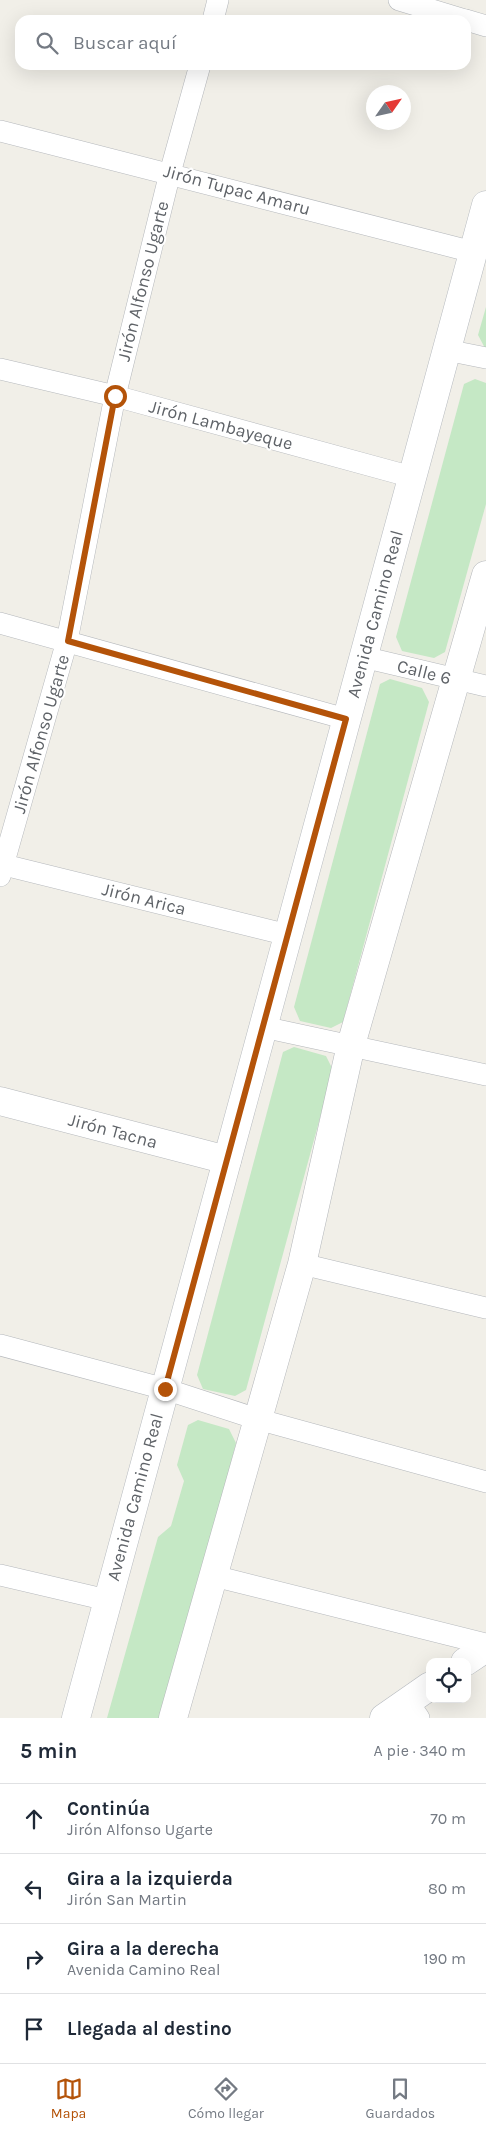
<!DOCTYPE html>
<html lang="es">
<head>
<meta charset="utf-8">
<style>
	body { margin:0; font-family:Karla,sans-serif; background:#f2f2f3; color:#1f2937 }
	.controls { position:absolute; right:15px; bottom:15px; display:grid; overflow:hidden; border-radius:10px; box-shadow:0 5px 20px #0002 }
	.controls button { width:45px; height:45px; display:grid; place-items:center; padding:0; border:0; border-bottom:1px solid #e0e1e3; background:#fff; color:#1f2937; font:25px sans-serif }
	.compass { position:absolute; left:366px; top:85px; width:45px; height:45px; border-radius:50%; background:#fff; box-shadow:0 5px 20px #0002; rotate:56deg }
	.stop { position:absolute; width:15px; height:15px; margin:-11px; border:4px solid #b45309; border-radius:50%; background:#fff }
	.stop.end { background:#b45309; border-color:#fff; box-shadow:0 1px 5px #0008 }
	.list { margin:0; padding:0; list-style:none }
	h2 { display:flex; justify-content:space-between; align-items:center; height:65px; margin:0; padding:0 20px; font-size:21px }
	h2 small { font-size:16px; font-weight:400; color:#747a83 }
	.list li { display:grid; grid-template-columns:32px 1fr auto; gap:15px; align-items:center; box-sizing:border-box; height:70px; padding:0 20px; border-top:1px solid #e0e1e3 }
	.list b { display:block; font-size:19px; white-space:nowrap }
	.list p { margin:0; font-size:16px; white-space:nowrap; color:#747a83 }
	.list em { font-size:16px; font-style:normal; color:#747a83 }
	.icon { flex:none; width:28px; height:28px; fill:none; stroke:currentColor; stroke-width:2; stroke-linecap:round; stroke-linejoin:round }
	.map { position:relative; flex:none; width:486px; height:1718px; overflow:hidden }
	.search { position:absolute; background:#fff; box-shadow:0 5px 20px #0002; left:15px; right:15px; top:15px; height:55px; display:flex; align-items:center; gap:12px; box-sizing:border-box; padding:0 18px; border-radius:15px; color:#747a83; font-size:19px }
	.sheet { height:345px; background:#fff }
	nav { display:flex; justify-content:space-around; align-items:center; box-sizing:border-box; height:70px; border-top:1px solid #e0e1e3; background:#fff; font-size:14px; color:#747a83 }
	nav a { display:grid; justify-items:center; gap:2px }
	nav .on { color:#b45309 }
	.map>svg:first-child { display:block }
	.green { fill:#c5e8c5 }
	.lines { fill:none; stroke-linecap:round; stroke-linejoin:round }
	.minor-casing { stroke:#b5b8bc; stroke-width:22 }
	.tertiary-casing { stroke:#b5b8bc; stroke-width:29 }
	.secondary-casing { stroke:#b6babf; stroke-width:29 }
	.minor { stroke:#fff; stroke-width:21 }
	.tertiary { stroke:#fff; stroke-width:28 }
	.secondary { stroke:#fff; stroke-width:28 }
	.route { stroke:#b45309; stroke-width:6 }
	.labels { text-anchor:middle; stroke-width:4; stroke-linejoin:round; paint-order:stroke }
	.street-label { font-size:18px; fill:#5f6368; stroke:#fff }
</style>
</head>
<body>
<div class="map">
<svg width="486" height="1718" viewBox="0 0 486 1718">
	<rect width="100%" height="100%" fill="#f1efe8"/>
	<!-- green -->
	<g class="green">
		<polygon points="486,307 486,350 478,335"/>
		<polygon points="475,379 486,383 486,504 445,652 434,658 402,651 396,637 464,384"/>
		<polygon points="390,679 422,688 429,702 343,1022 331,1028 300,1021 294,1007 380,684"/>
		<polygon points="294,1047 326,1056 333,1070 246,1390 235,1396 203,1389 197,1375 283,1052"/>
		<polygon points="198,1420 229,1429 236,1443 165,1718 107,1718 158,1537 171,1526 184,1481 177,1465 188,1425"/>
	</g>
	<g class="lines">
		<!-- minor casing -->
		<g class="minor-casing">
			<g id="minor">
				<polyline points="399,0 465,20"/>
				<polyline points="213,20 218,0"/>
				<polyline points="466,20 486,26"/>
				<polyline points="0,131 473,252"/>
				<polyline points="446,350 486,358"/>
				<polyline points="0,369 115,396 412,477"/>
				<polyline points="0,623 346,719"/>
				<polyline points="363,657 486,686"/>
				<polyline points="0,864 288,935"/>
				<polyline points="0,876 67,641 115,396 170,173 200,65"/>
				<polyline points="263,1027 486,1075"/>
				<polyline points="302,1264 486,1308"/>
				<polyline points="0,1345 165,1389 257,1419 486,1482"/>
				<polyline points="0,1575 107,1600"/>
				<polyline points="214,1576 486,1644"/>
				<polyline points="408,1702 419,1718"/>
			</g>
		</g>
		<!-- tertiary casing -->
		<g class="tertiary-casing">
			<g id="tertiary">
				<polyline points="0,1101 227,1160"/>
				<polyline points="173,1718 302,1264 351,1045 486,575"/>
			</g>
		</g>
		<!-- secondary casing -->
		<g class="secondary-casing">
			<g id="secondary">
				<polyline points="465,1662 486,1648"/>
				<polyline points="76,1718 486,205"/>
				<polyline points="384,1718 430,1686"/>
			</g>
		</g>
		<!-- minor -->
		<use href="#minor" class="minor"/>
		<!-- tertiary -->
		<use href="#tertiary" class="tertiary"/>
		<!-- secondary -->
		<use href="#secondary" class="secondary"/>
	</g>
	<g class="lines">
		<!-- route -->
		<polyline class="route" points="115,396 68,641 346,719 165,1389"/>
	</g>
	<g class="labels">
		<!-- street labels -->
		<g class="street-label">
			<text transform="translate(237 190) rotate(15)" y="6">Jirón Tupac Amaru</text>
			<text transform="translate(143 281) rotate(-76)" y="6">Jirón Alfonso Ugarte</text>
			<text transform="translate(221 425) rotate(15)" y="6">Jirón Lambayeque</text>
			<text transform="translate(375 614) rotate(-75)" y="6">Avenida Camino Real</text>
			<text transform="translate(424 672) rotate(14)" y="6">Calle 6</text>
			<text transform="translate(41 734) rotate(-74)" y="6">Jirón Alfonso Ugarte</text>
			<text transform="translate(144 899) rotate(14)" y="6">Jirón Arica</text>
			<text transform="translate(113 1131) rotate(15)" y="6">Jirón Tacna</text>
			<text transform="translate(135 1497) rotate(-75)" y="6">Avenida Camino Real</text>
		</g>
	</g>
</svg>
<div class="controls">
<button><svg class="icon" aria-label="locate" viewBox="0 0 24 24"><circle cx="12" cy="12" r="6"/><path d="M12 2v4M12 18v4M2 12h4M18 12h4"/></svg></button>
</div>
<svg class="compass" viewBox="-18 -18 36 36"><path d="M0-13l5 13h-10z" fill="#e53935"/><path d="M0 13l5-13h-10z" fill="#747a83"/></svg>
<div class="stop" style="left:115px;top:396px"></div>
<div class="stop end" style="left:165px;top:1389px"></div>
<div class="search"><svg class="icon" aria-label="search" viewBox="0 0 24 24"><circle cx="10" cy="10" r="6"/><path d="M15 15l6 6"/></svg>Buscar aquí</div>
</div>
<section class="sheet">
<h2>5 min<small>A pie · 340 m</small></h2>
<ul class="list">
<li><svg class="icon" aria-label="ahead" viewBox="0 0 24 24"><path d="M12 20V5M6 11l6-6 6 6"/></svg><div><b>Continúa</b><p>Jirón Alfonso Ugarte</p></div><em>70 m</em></li>
<li><svg class="icon" aria-label="left" viewBox="0 0 24 24"><path d="M17 20v-9H6M10 6l-5 5 5 5"/></svg><div><b>Gira a la izquierda</b><p>Jirón San Martin</p></div><em>80 m</em></li>
<li><svg class="icon" aria-label="right" viewBox="0 0 24 24"><path d="M7 20v-9h11M14 6l5 5-5 5"/></svg><div><b>Gira a la derecha</b><p>Avenida Camino Real</p></div><em>190 m</em></li>
<li><svg class="icon" aria-label="arrive" viewBox="0 0 24 24"><path d="M6 21V4h12l-3 4 3 4H6"/></svg><div><b>Llegada al destino</b></div></li>
</ul>
</section>
<nav>
<a class="on"><svg class="icon" aria-label="map" viewBox="0 0 24 24"><path d="M3 6l6-2 6 2 6-2v14l-6 2-6-2-6 2zM9 4v14M15 6v14"/></svg>Mapa</a>
<a><svg class="icon" aria-label="directions" viewBox="0 0 24 24"><path d="M12 3l9 9-9 9-9-9zM9 14v-3h6M13 9l2 2-2 2"/></svg>Cómo llegar</a>
<a><svg class="icon" aria-label="saved" viewBox="0 0 24 24"><path d="M7 4h10v16l-5-4-5 4z"/></svg>Guardados</a>
</nav>
</body>
</html>
